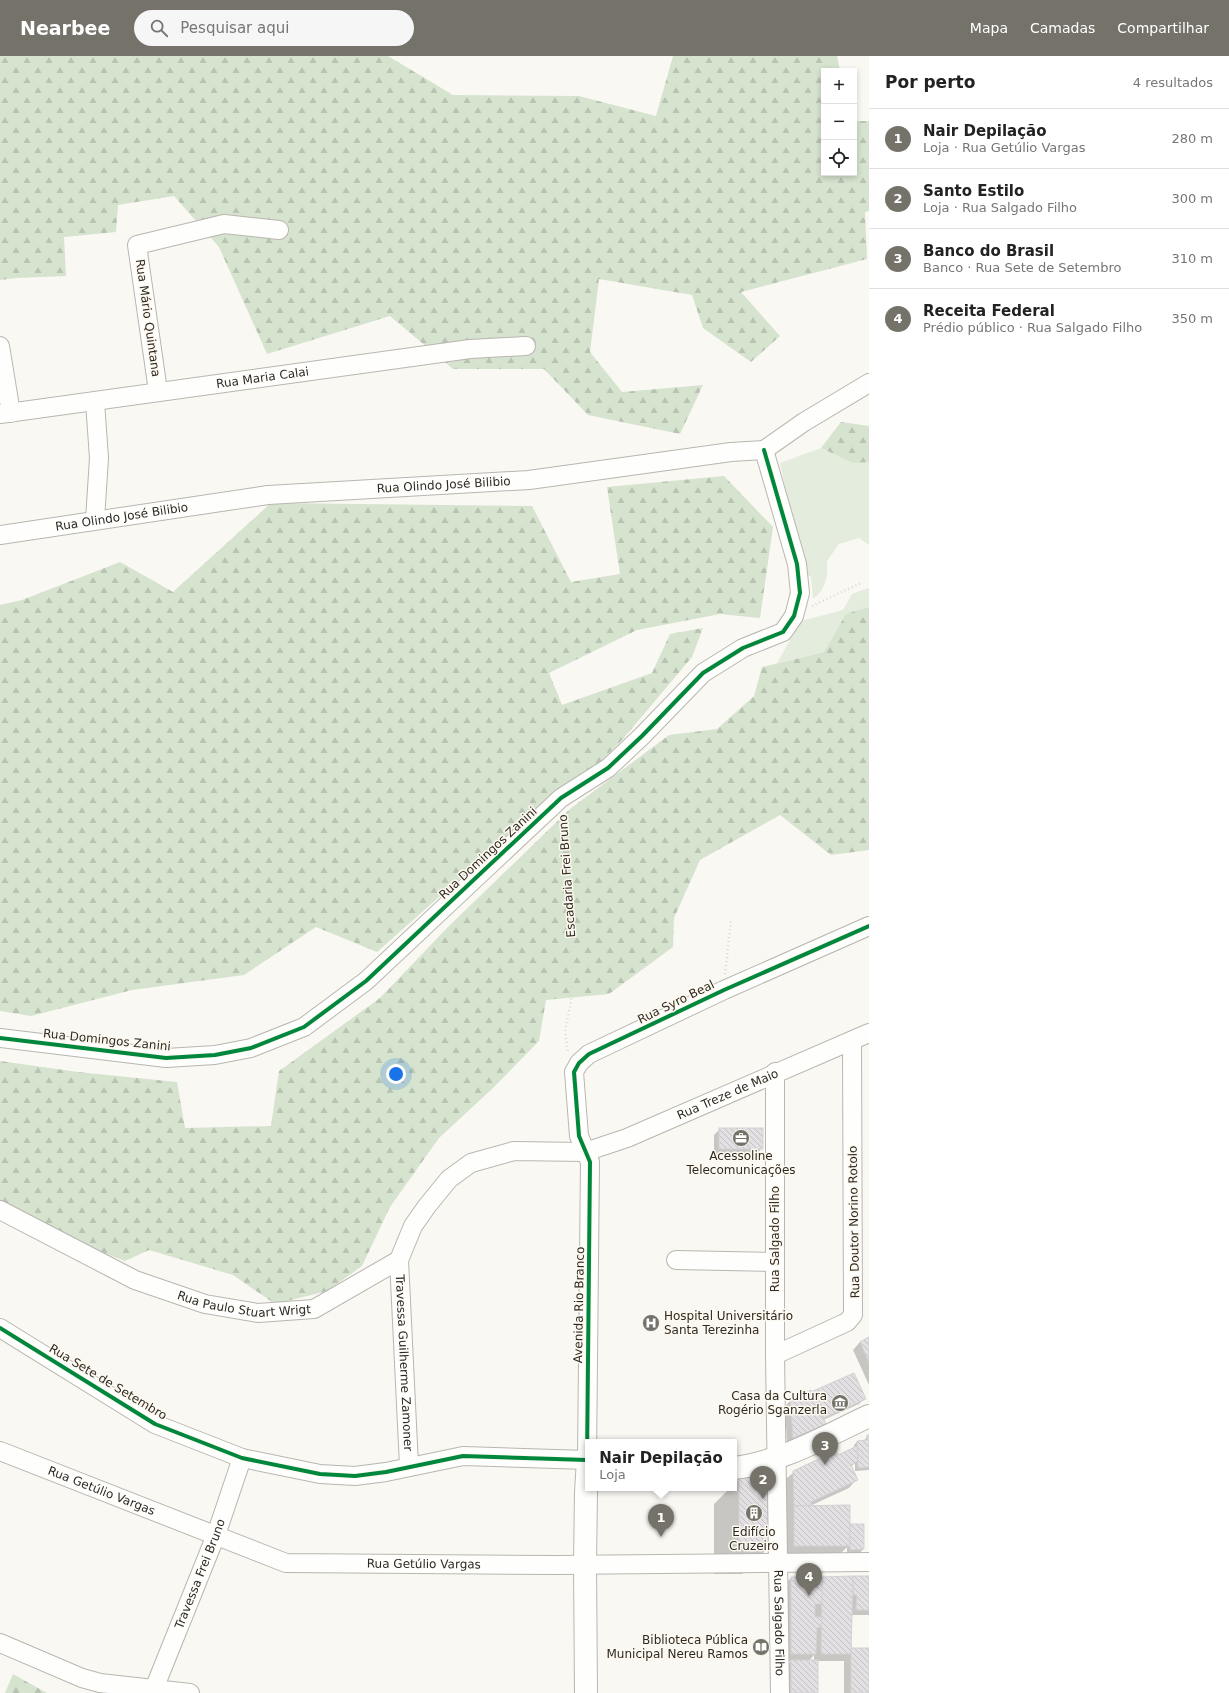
<!DOCTYPE html>
<html lang="pt">
<head>
<meta charset="utf-8">
<style>
	body { margin:0; font-family:"DejaVu Sans",sans-serif; background:#f6f6f6; color:#222 }
	.controls { position:absolute; right:12px; top:12px; display:grid; overflow:hidden; border-radius:0px; box-shadow:0 2px 6px #0003 }
	.controls button { width:36px; height:36px; display:grid; place-items:center; padding:0; border:0; border-bottom:1px solid #e0e0e0; background:#fff; color:#222; font:20px sans-serif }
	.you { position:absolute; left:396px; top:1018px; width:14px; height:14px; margin:-10px; border:3px solid #fff; border-radius:50%; background:#1a73e8; box-shadow:0 0 0 6px #1a73e833 }
	.badge { display:grid; place-items:center; width:26px; height:26px; border-radius:50%; background:#75726a; color:#fff; font-size:13px; font-weight:700 }
	.pin { position:absolute; translate:-50% -33px; filter:drop-shadow(0 1px 2px #0008) }
	.pin::after { content:''; position:absolute; top:21px; width:14px; height:12px; background:inherit; clip-path:polygon(0 0,100% 0,50% 100%) }
	.popup { position:absolute; left:585px; top:1383px; width:152px; height:52px; box-sizing:border-box; display:grid; place-content:center; border-radius:0px; background:#fff; filter:drop-shadow(0 1px 3px #0005); font-size:13px; white-space:nowrap; color:#767676 }
	.popup b { font-size:15px; color:#222 }
	.popup::after { content:''; position:absolute; left:50%; top:100%; margin-left:-8px; border:8px solid transparent; border-top-color:#fff }
	.list { margin:0; padding:0; list-style:none }
	h2 { display:flex; justify-content:space-between; align-items:center; height:52px; margin:0; padding:0 16px; font-size:17px }
	h2 small { font-size:13px; font-weight:400; color:#767676 }
	.list li { display:grid; grid-template-columns:26px 1fr auto; gap:12px; align-items:center; box-sizing:border-box; height:60px; padding:0 16px; border-top:1px solid #e0e0e0 }
	.list b { display:block; font-size:15px; white-space:nowrap }
	.list p { margin:0; font-size:13px; white-space:nowrap; color:#767676 }
	.list em { font-size:13px; font-style:normal; color:#767676 }
	.icon { flex:none; width:22px; height:22px; fill:none; stroke:currentColor; stroke-width:2; stroke-linecap:round; stroke-linejoin:round }
	.map { position:relative; flex:none; width:869px; height:1637px; overflow:hidden }
	header { display:flex; align-items:center; gap:24px; box-sizing:border-box; height:56px; padding:0 20px; background:#75726a; color:#fff }
	header strong { font-size:19px }
	nav { display:flex; gap:22px; margin-inline-start:auto; font-size:14px }
	.search { width:280px; height:36px; background:#f6f6f6; display:flex; align-items:center; gap:10px; box-sizing:border-box; padding:0 14px; border-radius:22px; color:#767676; font-size:15px }
	main { display:flex }
	aside { flex:1; background:#fff }
	.map>svg:first-child { display:block }
	.grass { fill:#e4ecde }
	.forest { fill:url(#forest-firs) }
	.shadow { fill:#0003; fill-rule:evenodd }
	.building { fill:url(#building-back-hatch); stroke:#d4d0d3 }
	.lines { fill:none; stroke-linecap:round; stroke-linejoin:round }
	.minor-casing { stroke:#b9b6b0; stroke-width:20 }
	.major-casing { stroke:#b9b6b0; stroke-width:24 }
	.path { stroke:#dbd9d8; stroke-width:2.5; stroke-dasharray:1 3; stroke-linecap:butt }
	.minor { stroke:#fefefd; stroke-width:18 }
	.major { stroke:#fefefd; stroke-width:22 }
	.cycleway-casing { stroke:#fdf9f0; stroke-width:6 }
	.cycleway { stroke:#00873e; stroke-width:4 }
	.labels { text-anchor:middle; stroke-width:3; stroke-linejoin:round; paint-order:stroke }
	.street-label { font-size:12px; fill:#2e2a21; stroke:#fdf9f0 }
	.poi-label { font-size:12px; fill:#2e2a21; stroke:#fdf9f0 }
</style>
</head>
<body>
<header>
<strong>Nearbee</strong>
<div class="search"><svg class="icon" aria-label="search" viewBox="0 0 24 24"><circle cx="10" cy="10" r="6"/><path d="M15 15l6 6"/></svg>Pesquisar aqui</div>
<nav><a>Mapa</a><a>Camadas</a><a>Compartilhar</a></nav>
</header>
<main>
<div class="map">
<svg width="869" height="1637" viewBox="0 0 869 1637">
	<defs>
		<pattern id="forest-firs" width="22" height="20" patternUnits="userSpaceOnUse"><rect width="22" height="20" fill="#d6e3cf"/><path d="M5 1l3.5 6h-7zM16 11l3.5 6h-7z" fill="#b8c3b1"/></pattern>
		<pattern id="building-back-hatch" width="6" height="6" patternUnits="userSpaceOnUse"><rect width="6" height="6" fill="#e3e0e3"/><path d="M-1 5l2 2M0 0l6 6M5-1l2 2" fill="none" stroke="#c3c0c2"/></pattern>
	</defs>
	<rect width="100%" height="100%" fill="#faf8f3"/>
	<!-- grass -->
	<g class="grass">
		<path d="M 821,392 L 853,406 L 869,406 L 869,489 L 859,482 L 839,488 L 827,505 C 828,520 826,533 813,543 L 811,520 L 804,521 L 780,407 Z"/>
		<polygon points="869,532 869,551 846,559 824,596 777,607 801,565 843,554 852,538"/>
	</g>
	<!-- forest -->
	<g class="forest">
		<polygon points="0,0 388,0 453,39 579,40 656,60 673,0 837,0 840,15 824,15 824,117 854,117 854,65 869,65 869,155 865,156 867,203 741,236 780,280 751,306 703,272 692,239 599,223 590,296 622,336 703,329 680,378 588,359 544,313 453,313 390,260 267,298 219,191 174,140 118,149 116,176 64,181 66,220 17,222 0,224"/>
		<polygon points="841,366 869,370 869,406 853,407 821,392"/>
		<polygon points="724,420 773,471 760,562 720,558 637,574 549,617 562,649 652,617 670,578 703,572 692,601 623,683 579,727 483,802 377,896 316,871 244,919 132,934 31,960 0,955 0,549 22,544 120,506 173,536 271,447 532,450 571,526 620,518 607,431"/>
		<polygon points="869,551 869,794 831,799 780,759 700,804 674,862 673,891 609,938 546,944 539,985 493,1032 439,1082 390,1151 362,1210 327,1235 275,1248 233,1219 149,1194 125,1205 0,1158 0,1005 78,1016 177,1026 185,1072 271,1070 279,1015 380,942 448,871 570,753 669,679 717,673 754,640 762,611 824,596 846,558"/>
		<polygon points="13,1618 47,1637 5,1637"/>
	</g>
	<!-- shadow -->
	<g class="shadow">
		<polygon points="720,1073 762,1092 757,1098 714,1098 714,1079"/>
		<polygon points="869,1283 869,1329 853,1294 860,1286"/>
		<polygon points="853,1318 864,1343 859,1348 823,1364 825,1367 819,1373 787,1387 785,1350 790,1345 811,1338"/>
		<polygon points="867,1380 869,1380 869,1414 855,1415 855,1407 851,1411 856,1424 849,1432 812,1449 849,1469 863,1469 863,1493 860,1497 847,1497 847,1491 841,1497 787,1497 786,1423 794,1416 854,1393 854,1389 857,1386 864,1385"/>
		<polygon points="739,1423 767,1423 768,1492 742,1518 714,1518 714,1448 730,1432 734,1432 734,1428"/>
		<path d="M 869,1521 L 869,1559 L 851,1559 L 850,1593 L 869,1593 L 869,1637 L 844,1637 L 844,1605 L 817,1605 L 817,1637 L 786,1637 L 786,1610 L 791,1605 L 784,1605 L 784,1529 L 791,1522 ZM 814,1599 L 814,1605 L 809,1605 Z"/>
	</g>
	<!-- building -->
	<g class="building">
		<rect x="719" y="1072" width="44" height="21"/>
		<polygon points="869,1281 869,1306 860,1286"/>
		<polygon points="854,1317 866,1343 824,1362 813,1335"/>
		<polygon points="811,1334 826,1368 793,1382 790,1344"/>
		<polygon points="867,1379 869,1379 869,1411 858,1412 857,1385 867,1384"/>
		<polygon points="857,1390 858,1405 851,1409 858,1424 811,1446 813,1449 794,1450 793,1415 836,1395 838,1399"/>
		<polygon points="739,1422 768,1422 769,1493 739,1493"/>
		<polygon points="850,1449 850,1490 794,1490 794,1450"/>
		<polygon points="850,1468 864,1468 864,1493 850,1494"/>
		<polygon points="853,1520 869,1520 869,1554 856,1554 857,1539 853,1539"/>
		<polygon points="853,1520 851,1598 821,1598 822,1521"/>
		<polygon points="791,1521 822,1521 822,1548 815,1548 815,1561 822,1561 821,1571 817,1572 816,1598 791,1598"/>
		<rect x="851" y="1592" width="18" height="45"/>
		<rect x="791" y="1604" width="27" height="33"/>
	</g>
	<g class="lines">
		<!-- minor casing -->
		<g class="minor-casing">
			<g id="minor">
				<polyline points="0,290 11,357"/>
				<polyline points="158,335 137,189 224,168 279,174"/>
				<path id="s1" d="M 0,358 L 470,293 L 526,290"/>
				<polyline points="95,464 99,402 95,346"/>
				<path id="s2" d="M 0,479 L 268,439 L 529,424 L 731,396 L 764,394 L 804,366 L 869,327"/>
				<polyline points="0,982 166,1002 215,999 251,992 304,971 366,925 561,742 608,712 642,680 703,617 743,592 783,576 794,560 800,537 797,508 764,394"/>
				<path id="s3" d="M 775,1016 L 775,1299 L 780,1637"/>
				<path id="s4" d="M 0,1154 L 135,1224 L 205,1248 L 258,1257 L 314,1253 L 399,1204 L 413,1170 L 427,1150 L 449,1123 L 471,1107 L 514,1095 L 585,1096 L 627,1082 L 869,977"/>
				<path id="s5" d="M 399,1204 L 409,1410"/>
				<polyline points="676,1204 775,1206"/>
				<polyline points="0,1272 155,1368 242,1402 320,1418 355,1420 386,1416 463,1400 587,1404 590,1106 579,1080 574,1016 579,1007 589,998 724,934 869,870"/>
				<polyline points="775,1299 847,1266 853,1259 852,985"/>
				<path id="s6" d="M 0,1395 L 286,1507 L 557,1509 L 869,1506"/>
				<polyline points="0,1587 82,1622 100,1627 190,1637"/>
				<path id="s7" d="M 154,1633 L 216,1479 L 242,1402"/>
			</g>
		</g>
		<!-- major casing -->
		<g class="major-casing">
			<g id="major">
				<path d="M 734,1412 C 782,1406 826,1380 869,1360"/>
				<polyline points="586,1637 585,1508 586,1436 588,1404"/>
			</g>
		</g>
		<!-- path -->
		<g class="path">
			<polyline points="812,550 861,527"/>
			<polyline points="563,759 573,861 571,946 565,975 568,997"/>
			<polyline points="725,918 731,863"/>
		</g>
		<!-- minor -->
		<use href="#minor" class="minor"/>
		<!-- major -->
		<use href="#major" class="major"/>
		<!-- cycleway casing -->
		<g class="cycleway-casing">
			<g id="cycleway">
				<polyline points="0,982 166,1002 215,999 251,992 304,971 366,925 561,742 608,712 642,680 703,617 743,592 783,576 794,560 800,537 797,508 764,394"/>
				<polyline points="0,1272 155,1368 242,1402 320,1418 355,1420 386,1416 463,1400 587,1404 590,1106 579,1080 574,1016 579,1007 589,998 724,934 869,870"/>
			</g>
		</g>
		<!-- cycleway -->
		<use href="#cycleway" class="cycleway"/>
	</g>
	<!-- icons -->
	<defs>
		<g id="office-disc" transform="scale(0.9)"><circle r="9.5" fill="#75726a" stroke="#fdf9f0"/><path d="M-6-3h4V-5.5h4V-3h4V5H-6ZM-1-4.5V-3h2v-1.5ZM-6 0V1H6V0Z" fill="#fff"/></g>
		<g id="hospital-disc" transform="scale(0.9)"><circle r="9.5" fill="#75726a" stroke="#fdf9f0"/><path d="M-5-5h3v3.5h4V-5h3V5h-3V1.5h-4V5h-3Z" fill="#fff"/></g>
		<g id="museum-disc" transform="scale(0.9)"><circle r="9.5" fill="#75726a" stroke="#fdf9f0"/><path d="M0-6L6-3V-2H-6V-3ZM-5-1h2V3h-2ZM-1-1h2V3h-2ZM3-1h2V3H3ZM-6 4H6V6H-6Z" fill="#fff"/></g>
		<g id="building-disc" transform="scale(0.9)"><circle r="9.5" fill="#75726a" stroke="#fdf9f0"/><path d="M-4-6H4V6H1V3H-1V6H-4ZM-2.5-4.3h1.7v1.8h-1.7ZM.8-4.3h1.7v1.8H.8ZM-2.5-1h1.7V.8h-1.7ZM.8-1h1.7V.8H.8Z" fill="#fff"/></g>
		<g id="library-disc" transform="scale(0.9)"><circle r="9.5" fill="#75726a" stroke="#fdf9f0"/><path d="M-6-4Q-3-5.5-.7-3.5V5Q-3 3-6 4ZM6-4Q3-5.5 .7-3.5V5Q3 3 6 4Z" fill="#fff"/></g>
	</defs>
	<g fill-rule="evenodd">
		<use href="#office-disc" x="741" y="1082"/>
		<use href="#hospital-disc" x="651" y="1267"/>
		<use href="#museum-disc" x="840" y="1347"/>
		<use href="#building-disc" x="754" y="1457"/>
		<use href="#library-disc" x="761" y="1591"/>
	</g>
	<g class="labels">
		<!-- street labels -->
		<g class="street-label">
			<text transform="translate(148 262) rotate(82)" y="4">Rua Mário Quintana</text>
			<text dy="4" stroke="none"><textPath href="#s1" startOffset="265">Rua Maria Calai</textPath></text>
			<text dy="4" stroke="none"><textPath href="#s2" startOffset="447">Rua Olindo José Bilibio</textPath></text>
			<text dy="4" stroke="none"><textPath href="#s2" startOffset="123">Rua Olindo José Bilibio</textPath></text>
			<text transform="translate(488 797) rotate(-43)" y="4">Rua Domingos Zanini</text>
			<text transform="translate(567 820) rotate(-94)" y="4">Escadaria Frei Bruno</text>
			<text transform="translate(676 946) rotate(-26)" y="4">Rua Syro Beal</text>
			<text transform="translate(107 984) rotate(6)" y="4">Rua Domingos Zanini</text>
			<text dy="4" stroke="none"><textPath href="#s4" startOffset="827">Rua Treze de Maio</textPath></text>
			<text transform="translate(854 1166) rotate(-91)" y="4">Rua Doutor Norino Rotolo</text>
			<text transform="translate(775 1183) rotate(-90)" y="4">Rua Salgado Filho</text>
			<text dy="4" stroke="none"><textPath href="#s4" startOffset="265">Rua Paulo Stuart Wrigt</textPath></text>
			<text transform="translate(579 1249) rotate(-89)" y="4">Avenida Rio Branco</text>
			<text dy="4" stroke="none"><textPath href="#s5" startOffset="103">Travessa Guilherme Zamoner</textPath></text>
			<text transform="translate(108 1326) rotate(31)" y="4">Rua Sete de Setembro</text>
			<text dy="4" stroke="none"><textPath href="#s6" startOffset="109">Rua Getúlio Vargas</textPath></text>
			<text dy="4" stroke="none"><textPath href="#s6" startOffset="445">Rua Getúlio Vargas</textPath></text>
			<text dy="4" stroke="none"><textPath href="#s7" startOffset="124">Travessa Frei Bruno</textPath></text>
			<text dy="4" stroke="none"><textPath href="#s3" startOffset="551">Rua Salgado Filho</textPath></text>
		</g>
		<!-- poi labels -->
		<g class="poi-label">
			<text x="741" y="1104">Acessoline<tspan x="741" dy="14">Telecomunicações</tspan></text>
			<text x="664" y="1264" text-anchor="start">Hospital Universitário<tspan x="664" dy="14">Santa Terezinha</tspan></text>
			<text x="827" y="1344" text-anchor="end">Casa da Cultura<tspan x="827" dy="14">Rogério Sganzerla</tspan></text>
			<text x="754" y="1480">Edifício<tspan x="754" dy="14">Cruzeiro</tspan></text>
			<text x="748" y="1588" text-anchor="end">Biblioteca Pública<tspan x="748" dy="14">Municipal Nereu Ramos</tspan></text>
		</g>
	</g>
</svg>
<div class="controls">
<button>+</button>
<button>−</button>
<button><svg class="icon" aria-label="locate" viewBox="0 0 24 24"><circle cx="12" cy="12" r="6"/><path d="M12 2v4M12 18v4M2 12h4M18 12h4"/></svg></button>
</div>
<div class="you"></div>
<div class="pin badge" style="left:661px;top:1481px">1</div>
<div class="popup"><b>Nair Depilação</b>Loja</div>
<div class="pin badge" style="left:763px;top:1443px">2</div>
<div class="pin badge" style="left:825px;top:1409px">3</div>
<div class="pin badge" style="left:809px;top:1540px">4</div>
</div>
<aside>
<h2>Por perto<small>4 resultados</small></h2>
<ul class="list">
<li><span class="badge">1</span><div><b>Nair Depilação</b><p>Loja · Rua Getúlio Vargas</p></div><em>280 m</em></li>
<li><span class="badge">2</span><div><b>Santo Estilo</b><p>Loja · Rua Salgado Filho</p></div><em>300 m</em></li>
<li><span class="badge">3</span><div><b>Banco do Brasil</b><p>Banco · Rua Sete de Setembro</p></div><em>310 m</em></li>
<li><span class="badge">4</span><div><b>Receita Federal</b><p>Prédio público · Rua Salgado Filho</p></div><em>350 m</em></li>
</ul>
</aside>
</main>
</body>
</html>
